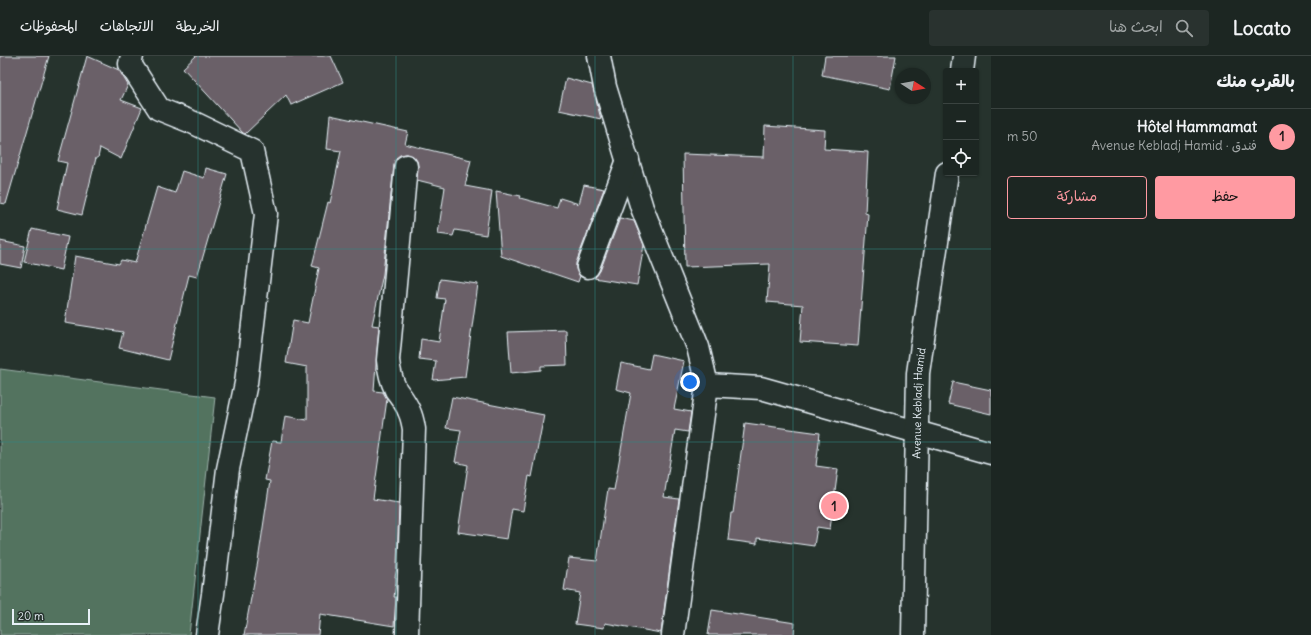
<!DOCTYPE html>
<html lang="ar">
<head>
<meta charset="utf-8">
<style>
	body { margin:0; font-family:Delius,"Playpen Sans Arabic",sans-serif; background:#29322f; color:#f1f3f6; direction:rtl }
	.controls { position:absolute; right:12px; top:12px; display:grid; overflow:hidden; border-radius:4px; box-shadow:0 1px 3px #0004 }
	.controls button { width:36px; height:36px; display:grid; place-items:center; padding:0; border:0; border-bottom:1px solid #3a4340; background:#1c2622; color:#f1f3f6; font:20px sans-serif }
	.compass { position:absolute; left:895px; top:12px; width:36px; height:36px; border-radius:50%; background:#1c2622; box-shadow:0 1px 3px #0004; rotate:101deg }
	.scale { position:absolute; left:12px; bottom:10px; width:78px; box-sizing:border-box; padding-left:4px; border:2px solid #e8f1f8; border-top:0; font-size:11px; line-height:14px; white-space:nowrap; color:#e8f1f8; -webkit-text-stroke:3px #26332d; paint-order:stroke }
	.you { position:absolute; left:690px; top:326px; width:14px; height:14px; margin:-10px; border:3px solid #fff; border-radius:50%; background:#1a73e8; box-shadow:0 0 0 6px #1a73e833 }
	.badge { display:grid; place-items:center; width:26px; height:26px; border-radius:50%; background:#ff9aa2; color:#111; font-size:13px; font-weight:700 }
	.pin { position:absolute; translate:-50% -50%; border:2px solid #fff; box-shadow:0 1px 4px #0006 }
	.list { margin:0; padding:0; list-style:none }
	h2 { display:flex; justify-content:space-between; align-items:center; height:52px; margin:0; padding:0 16px; font-size:17px }
	h2 small { font-size:13px; font-weight:400; color:#a0a5a5 }
	.list li { display:grid; grid-template-columns:26px 1fr auto; gap:12px; align-items:center; box-sizing:border-box; height:56px; padding:0 16px; border-top:1px solid #3a4340 }
	.list b { display:block; font-size:15px; white-space:nowrap }
	.list p { margin:0; font-size:13px; white-space:nowrap; color:#a0a5a5 }
	.list em { font-size:13px; font-style:normal; color:#a0a5a5 }
	.actions { display:flex; gap:8px; padding:12px 16px }
	.actions a { flex:1; padding:9px 0; border:1px solid #ff9aa2; border-radius:4px; text-align:center; font-size:14px; color:#ff9aa2 }
	.actions .main { background:#ff9aa2; color:#111 }
	.icon { flex:none; width:22px; height:22px; fill:none; stroke:currentColor; stroke-width:2; stroke-linecap:round; stroke-linejoin:round }
	.map { position:relative; flex:none; width:991px; height:579px; overflow:hidden; direction:ltr }
	header { display:flex; align-items:center; gap:24px; box-sizing:border-box; height:56px; padding:0 20px; background:#1c2622; border-bottom:1px solid #3a4340 }
	header strong { font-size:19px }
	nav { display:flex; gap:22px; margin-inline-start:auto; font-size:14px }
	.search { width:280px; height:36px; background:#29322f; display:flex; align-items:center; gap:10px; box-sizing:border-box; padding:0 14px; border-radius:4px; color:#a0a5a5; font-size:15px }
	main { display:flex }
	aside { flex:1; background:#1c2622 }
	.map>svg:first-child { display:block }
	.green { fill:#52735e; stroke:#9db2ab }
	.building { fill:#6b6167; stroke:#e8f1f8 }
	.lines { fill:none; stroke-linecap:round; stroke-linejoin:round }
	.minor-casing { stroke:#e8f1f8; stroke-width:25 }
	.primary-casing { stroke:#e8f1f8; stroke-width:25 }
	.minor { stroke:#26332d; stroke-width:22 }
	.primary { stroke:#26332d; stroke-width:22 }
	.grid { fill:none; stroke:#308883; stroke-width:1; stroke-opacity:0.55 }
	.labels { text-anchor:middle; stroke-width:3; stroke-linejoin:round; paint-order:stroke }
	.street-label { font-size:11px; fill:#e8f1f8; stroke:#26332d }
</style>
</head>
<body>
<header>
<strong>Locato</strong>
<div class="search"><svg class="icon" aria-label="search" viewBox="0 0 24 24"><circle cx="10" cy="10" r="6"/><path d="M15 15l6 6"/></svg>ابحث هنا</div>
<nav><a>الخريطة</a><a>الاتجاهات</a><a>المحفوظات</a></nav>
</header>
<main>
<aside>
<h2>بالقرب منك<small></small></h2>
<ul class="list">
<li><span class="badge">1</span><div><b>Hôtel Hammamat</b><p>فندق · Avenue Kebladj Hamid</p></div><em>50 m</em></li>
</ul>
<div class="actions"><a class="main">حفظ</a><a>مشاركة</a></div>
</aside>
<div class="map">
<svg width="991" height="579" viewBox="0 0 991 579">
	<rect width="100%" height="100%" fill="#26332d"/>
	<filter id="ink" filterUnits="userSpaceOnUse"><feTurbulence type="fractalNoise" baseFrequency=".025" numOctaves="2"/><feDisplacementMap in="SourceGraphic" scale="8" xChannelSelector="R" yChannelSelector="G"/><feConvolveMatrix kernelMatrix="1 2 1 2 8 2 1 2 1" color-interpolation-filters="sRGB"/></filter>
	<g filter="url(#ink)">
		<!-- green -->
		<polygon class="green" points="0,313 215,341 189,579 0,579"/>
		<!-- building -->
		<g class="building">
			<polygon points="0,0 49,0 6,148 0,147"/>
			<polygon points="87,0 119,14 128,29 121,44 142,52 121,103 100,92 98,102 96,102 82,159 57,153 67,107 58,105"/>
			<polygon points="196,0 331,0 343,26 291,49 286,39 245,78 243,77 183,12"/>
			<polygon points="825,0 896,0 890,33 822,19"/>
			<polygon points="566,22 592,29 601,63 559,54"/>
			<polygon points="330,59 408,76 405,88 471,104 465,130 492,135 486,179 455,174 453,180 438,178 445,131 417,124 418,111 417,105 413,100 407,98 400,99 396,102 394,109 383,218 372,269 379,270 374,335 383,336 387,343 373,443 399,447 397,512 395,521 396,521 396,526 394,541 396,541 394,570 320,558 318,579 244,579 258,505 270,425 265,424 272,385 281,386 285,360 307,364 307,311 286,307 293,264 308,267 319,212 312,210 328,146 330,147 341,95 327,93"/>
			<polygon points="765,70 825,74 824,93 868,96 865,157 868,158 858,290 800,286 803,249 767,246 770,208 685,211 683,98 764,101"/>
			<polygon points="206,112 227,118 197,221 189,219 168,304 119,292 123,276 65,267 75,200 119,208 121,204 135,207 157,131 175,137 182,115 204,122"/>
			<polygon points="584,129 604,133 576,207 576,213 580,220 578,226 501,200 496,135 521,140 520,142 557,152 560,142 579,148"/>
			<polygon points="620,162 634,165 644,189 637,229 594,222 600,215"/>
			<polygon points="32,173 68,181 61,214 24,206"/>
			<polygon points="0,185 25,190 21,212 0,208"/>
			<polygon points="440,223 478,228 465,321 433,324 436,305 419,303 421,283 439,286 445,243 437,242"/>
			<polygon points="566,274 567,309 541,310 541,314 511,317 508,276"/>
			<polygon points="652,298 684,305 674,353 691,356 688,376 675,374 664,441 679,443 661,577 605,567 604,572 575,568 580,537 564,534 569,502 597,505 608,433 614,434 631,337 616,333 621,307 649,313"/>
			<polygon points="953,326 991,334 991,358 948,348"/>
			<polygon points="452,341 544,359 532,421 529,420 523,455 512,453 507,483 458,476 468,409 455,406 461,374 446,372"/>
			<polygon points="745,367 820,377 816,410 838,413 830,473 817,471 814,490 757,482 757,488 728,484 731,457 733,457"/>
			<polygon points="712,554 795,567 794,579 708,579"/>
		</g>
		<g class="lines">
			<!-- minor casing -->
			<g class="minor-casing">
				<g id="minor">
					<polyline points="132,0 130,8 159,53 194,67 252,95 266,158 246,327 228,413 213,538 207,579"/>
					<polyline points="599,0 605,31 642,152 698,291 707,329"/>
					<path d="M 406,110 L 388,304 C 389,315 391,324 396,334 C 401,341 406,347 409,355 C 412,361 413,367 414,373 L 407,579"/>
					<polyline points="588,211 628,104"/>
					<polyline points="673,579 707,329 761,332 991,397"/>
				</g>
			</g>
			<!-- primary casing -->
			<g class="primary-casing">
				<g id="primary">
					<polyline points="962,15 964,0"/>
					<path id="s1" d="M 913,579 L 918,317 L 947,117"/>
				</g>
			</g>
			<!-- minor -->
			<use href="#minor" class="minor"/>
			<!-- primary -->
			<use href="#primary" class="primary"/>
		</g>
	</g>
	<!-- grid -->
	<path class="grid" d="M 198,0 L 198,579M 396,0 L 396,579M 595,0 L 595,579M 793,0 L 793,579M 0,193 L 991,193M 0,386 L 991,386"/>
	<g class="labels">
		<!-- street labels -->
		<g class="street-label">
			<text dy="4" stroke="none"><textPath href="#s1" startOffset="232">Avenue Kebladj Hamid</textPath></text>
		</g>
	</g>
</svg>
<div class="controls">
<button>+</button>
<button>−</button>
<button><svg class="icon" aria-label="locate" viewBox="0 0 24 24"><circle cx="12" cy="12" r="6"/><path d="M12 2v4M12 18v4M2 12h4M18 12h4"/></svg></button>
</div>
<svg class="compass" viewBox="-18 -18 36 36"><path d="M0-13l5 13h-10z" fill="#e53935"/><path d="M0 13l5-13h-10z" fill="#a0a5a5"/></svg>
<div class="scale">20 m</div>
<div class="you"></div>
<div class="pin badge" style="left:834px;top:450px">1</div>
</div>
</main>
</body>
</html>
